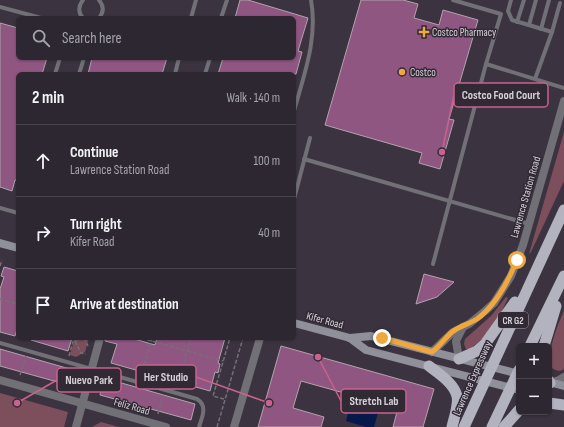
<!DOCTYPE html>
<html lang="en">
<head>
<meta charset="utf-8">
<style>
	body { margin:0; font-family:"Sofia Sans Condensed",sans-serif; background:#342f38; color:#f1f3f6 }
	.controls { position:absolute; right:12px; bottom:12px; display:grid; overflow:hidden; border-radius:6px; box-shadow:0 1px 3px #0004 }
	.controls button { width:36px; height:36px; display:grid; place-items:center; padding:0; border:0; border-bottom:1px solid #48444c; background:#2c2730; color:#f1f3f6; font:20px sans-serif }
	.stop { position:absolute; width:12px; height:12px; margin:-9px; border:3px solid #efa73e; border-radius:50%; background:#fff }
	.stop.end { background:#efa73e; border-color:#fff; box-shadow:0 1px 4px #0008 }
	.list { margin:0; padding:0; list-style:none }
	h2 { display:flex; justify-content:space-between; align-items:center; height:52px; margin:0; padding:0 16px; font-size:17px }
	h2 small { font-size:13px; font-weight:400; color:#a6a5ab }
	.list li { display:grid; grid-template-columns:26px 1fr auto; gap:12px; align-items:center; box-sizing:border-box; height:72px; padding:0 16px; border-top:1px solid #48444c }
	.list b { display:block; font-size:15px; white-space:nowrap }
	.list p { margin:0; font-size:13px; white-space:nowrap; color:#a6a5ab }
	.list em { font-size:13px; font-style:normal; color:#a6a5ab }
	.icon { flex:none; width:22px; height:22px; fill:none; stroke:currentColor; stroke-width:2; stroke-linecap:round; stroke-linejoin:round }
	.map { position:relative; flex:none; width:564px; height:427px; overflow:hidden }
	.search { position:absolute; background:#2c2730; box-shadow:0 1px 3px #0004; left:16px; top:16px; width:280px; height:44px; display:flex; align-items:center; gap:10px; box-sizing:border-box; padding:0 14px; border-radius:6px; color:#a6a5ab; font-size:15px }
	.panel { position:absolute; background:#2c2730; box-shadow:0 1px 3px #0004; left:16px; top:72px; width:280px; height:268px; border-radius:6px }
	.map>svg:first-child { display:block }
	.green { fill:#7d4f5d }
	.water { fill:#06194a }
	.building { fill:#8f5681; stroke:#b1a3ad }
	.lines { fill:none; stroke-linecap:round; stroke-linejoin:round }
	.path { stroke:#756f79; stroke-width:1.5; stroke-dasharray:4 2; stroke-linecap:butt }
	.service { stroke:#717077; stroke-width:4 }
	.minor { stroke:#717077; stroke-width:8 }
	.secondary { stroke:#90909a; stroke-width:8 }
	.trunk { stroke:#b3b3c0; stroke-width:11 }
	.route { stroke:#efa73e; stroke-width:5 }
	.poi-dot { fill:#efa73e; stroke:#312a35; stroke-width:1.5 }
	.labels { text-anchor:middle; stroke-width:3; stroke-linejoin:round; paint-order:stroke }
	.shield { fill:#312a35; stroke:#a39ea6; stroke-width:1 }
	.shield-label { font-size:10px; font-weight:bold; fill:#d4d0d7 }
	.poi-label { font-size:11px; fill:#d4d0d7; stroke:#312a35; text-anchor:start }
	.street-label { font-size:11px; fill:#d4d0d7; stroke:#312a35 }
	.leader { fill:none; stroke:#c9628d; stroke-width:1.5 }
	.callout-dot { fill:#c9628d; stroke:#312a35; stroke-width:1.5 }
	.callout { fill:#312a35; stroke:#c9628d; stroke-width:1.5 }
	.callout-label { font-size:12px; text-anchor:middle; font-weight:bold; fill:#d4d0d7 }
</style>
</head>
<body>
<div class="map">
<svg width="564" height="427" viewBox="0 0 564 427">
	<rect width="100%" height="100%" fill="#3b3440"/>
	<!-- green -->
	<g class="green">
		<polygon points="564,132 564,181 531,252 529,254"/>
		<polygon points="506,297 508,298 500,315 483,338 469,350 466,349 464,344 465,339 491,316"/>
		<path d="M 564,311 L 564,368 L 563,370 L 559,371 L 553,369 C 544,357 558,324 564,311 Z"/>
		<polygon points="75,338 89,338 85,352 76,357 70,355"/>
		<polygon points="0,393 68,412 64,427 0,427"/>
		<polygon points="101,422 119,427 92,427"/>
	</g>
	<!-- water -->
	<polygon class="water" points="350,406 378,413 374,427 366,427 346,421"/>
	<!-- building -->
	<g class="building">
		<polygon points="240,0 248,0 308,18 298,51 302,52 296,74 218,74 223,58 294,58 294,18 235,18"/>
		<polygon points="361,0 403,0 418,4 414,18 439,25 443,10 478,20 449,119 454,120 440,169 419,163 422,153 325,125"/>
		<polygon points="0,23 18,28 18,58 47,58 42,74 18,74 18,181 15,180 12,191 0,187"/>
		<polygon points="92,58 167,58 162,74 88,74"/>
		<polygon points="4,267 18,271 18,326 15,336 0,332 0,289 4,277 1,276"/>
		<polygon points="424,274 454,282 437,297 416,304"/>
		<polygon points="31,338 72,338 68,351 31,340"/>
		<polygon points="105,338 131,338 155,345 157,338 225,338 218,363 220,364 218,373 215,372 210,391 111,363 117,344 105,341"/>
		<polygon points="281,346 434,389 423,427 393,427 398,408 301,381 293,408 324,417 321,427 258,427"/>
		<polygon points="0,349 77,371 72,386 0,366"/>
		<polygon points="104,378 195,404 191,420 100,395"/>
	</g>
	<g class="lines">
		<!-- path -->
		<g class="path">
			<polyline points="0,266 2,260"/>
			<polyline points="0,299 18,304"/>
			<polyline points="84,338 88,346"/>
			<polyline points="141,338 223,361"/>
			<polyline points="75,341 81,353 86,354"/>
			<polyline points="74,342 81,338"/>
			<polyline points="69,356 74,338"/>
			<polyline points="20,375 26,356"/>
			<polyline points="141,376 152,338"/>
			<polyline points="177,386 191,338"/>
			<polyline points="224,399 213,396 230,338"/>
			<polyline points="158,414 163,395"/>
			<polyline points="217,427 243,338"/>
		</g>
		<!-- service -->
		<g class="service">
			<path d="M 83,0 C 78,6 78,13 83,18"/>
			<polyline points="511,0 508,11 512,20 552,32"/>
			<polyline points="0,7 41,18"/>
			<path d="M 99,18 C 104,12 104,6 99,0"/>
			<polyline points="191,18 196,0"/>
			<polyline points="221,18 227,0"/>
			<polyline points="517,22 524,0"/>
			<polyline points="529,25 536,0"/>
			<polyline points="541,29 549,0"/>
			<polyline points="486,64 564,88"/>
			<polyline points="55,74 60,58"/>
			<polyline points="79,74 84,58"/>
			<polyline points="175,74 179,58"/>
			<polyline points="205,74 210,58"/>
			<polyline points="535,79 552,32 560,3"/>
			<path d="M 294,111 C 304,75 318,38 311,0"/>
			<polyline points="304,159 529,224"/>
			<polyline points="294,199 310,138"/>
			<polyline points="0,208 18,213"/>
			<polyline points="433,264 486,64 501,14 453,0"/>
			<path d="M 0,343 L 197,399 C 208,406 202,417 199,427"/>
		</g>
		<!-- minor -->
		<g class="minor">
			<polyline points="432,352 453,332 469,324 485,311 494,303 511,276 523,245 564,101"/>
			<polyline points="459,359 456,341 463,327"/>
			<polyline points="0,380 166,427"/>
			<polyline points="550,383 559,380 564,377"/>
			<polyline points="76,427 100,338"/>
			<polyline points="234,427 260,338"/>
		</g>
		<!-- secondary -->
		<g class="secondary">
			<polyline points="0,243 18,248"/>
			<polyline points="294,323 350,338 366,350 519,390"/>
			<polyline points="350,338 371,336 519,374"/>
			<polyline points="549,382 564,386"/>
		</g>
		<!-- trunk -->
		<g class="trunk">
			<polyline points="530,346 564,276"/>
			<polyline points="544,346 556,306"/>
			<polyline points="459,359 477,351 485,344 515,302"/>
			<path d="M 429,366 C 438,373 454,383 457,396 C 459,405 454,418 452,427"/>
			<polyline points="549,381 550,383"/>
			<polyline points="549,403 564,405"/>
			<polyline points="464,427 564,210"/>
			<polyline points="492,427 519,370"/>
			<polyline points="504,427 519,410"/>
		</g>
	</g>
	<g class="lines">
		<!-- route -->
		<path class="route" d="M 382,338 L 432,352 C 440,346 445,338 452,332 C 460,326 469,324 477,319 C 496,305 508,282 517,260"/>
	</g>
	<!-- markers -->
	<g class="poi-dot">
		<path d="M422 26h4v4h4v4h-4v4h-4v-4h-4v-4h4z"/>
		<circle cx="402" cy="72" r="4"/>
	</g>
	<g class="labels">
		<!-- shield labels -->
		<rect class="shield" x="498" y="312" width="30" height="16" rx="3"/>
		<g class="shield-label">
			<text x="513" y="324">CR G2</text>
		</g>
		<!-- poi labels -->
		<g class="poi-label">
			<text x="432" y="36">Costco Pharmacy</text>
			<text x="410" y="76">Costco</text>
		</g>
		<!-- street labels -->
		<g class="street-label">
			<text transform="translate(525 197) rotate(-74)" y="4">Lawrence Station Road</text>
			<text transform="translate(325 320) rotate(15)" y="4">Kifer Road</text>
			<text transform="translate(472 378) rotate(-66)" y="4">Lawrence Expressway</text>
			<text transform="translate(132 406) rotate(16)" y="4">Feliz Road</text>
		</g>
	</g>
	<!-- callouts -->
	<path class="leader" d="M442 152L454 95M269 403L196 377M17 403L57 380M318 357L341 401"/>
	<g class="callout-dot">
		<circle cx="442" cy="152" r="4"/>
		<circle cx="269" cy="403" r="4"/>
		<circle cx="17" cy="403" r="4"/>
		<circle cx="318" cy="357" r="4"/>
	</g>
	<g class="callout">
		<rect x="454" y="83" width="94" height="24" rx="4"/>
		<rect x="136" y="365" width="60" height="24" rx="4"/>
		<rect x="57" y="368" width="64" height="24" rx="4"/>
		<rect x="341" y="389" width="65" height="24" rx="4"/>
	</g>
	<g class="callout-label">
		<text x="501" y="99">Costco Food Court</text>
		<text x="166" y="381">Her Studio</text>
		<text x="89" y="384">Nuevo Park</text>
		<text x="374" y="405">Stretch Lab</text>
	</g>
</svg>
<div class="controls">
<button>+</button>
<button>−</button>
</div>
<div class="stop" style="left:517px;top:260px"></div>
<div class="stop end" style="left:382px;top:338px"></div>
<div class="search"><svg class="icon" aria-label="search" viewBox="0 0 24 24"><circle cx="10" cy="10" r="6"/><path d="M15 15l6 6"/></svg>Search here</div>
<section class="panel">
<h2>2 min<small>Walk · 140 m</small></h2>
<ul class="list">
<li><svg class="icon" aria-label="ahead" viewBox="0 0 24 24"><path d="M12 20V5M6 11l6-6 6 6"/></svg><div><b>Continue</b><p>Lawrence Station Road</p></div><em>100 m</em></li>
<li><svg class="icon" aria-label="right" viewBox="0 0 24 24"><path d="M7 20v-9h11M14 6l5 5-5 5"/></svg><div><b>Turn right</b><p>Kifer Road</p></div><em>40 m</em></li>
<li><svg class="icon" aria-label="arrive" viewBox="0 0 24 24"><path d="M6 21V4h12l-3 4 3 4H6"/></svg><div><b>Arrive at destination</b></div></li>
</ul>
</section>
</div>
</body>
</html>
